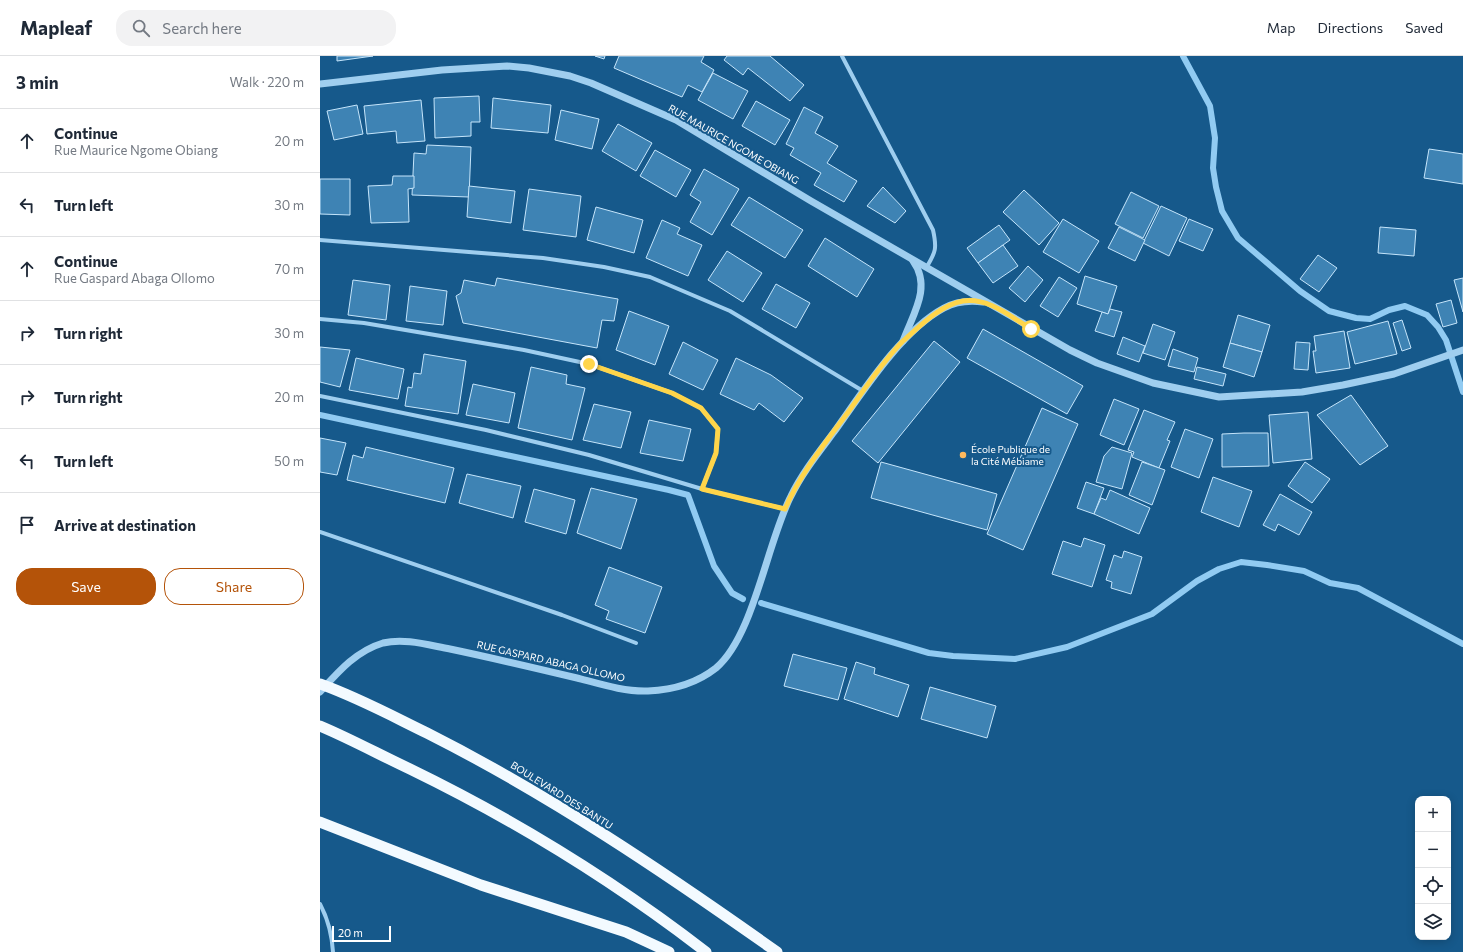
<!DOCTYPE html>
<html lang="en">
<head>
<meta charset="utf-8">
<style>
	body { margin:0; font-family:Commissioner,sans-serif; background:#f2f2f3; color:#1f2937 }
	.controls { position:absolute; right:12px; bottom:12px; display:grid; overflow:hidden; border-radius:8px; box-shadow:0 2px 10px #0003 }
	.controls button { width:36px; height:36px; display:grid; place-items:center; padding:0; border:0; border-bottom:1px solid #e0e1e3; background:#fff; color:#1f2937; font:20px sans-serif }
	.scale { position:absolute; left:12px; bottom:10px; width:59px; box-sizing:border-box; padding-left:4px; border:2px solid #fff; border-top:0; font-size:11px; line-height:14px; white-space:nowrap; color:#fff; -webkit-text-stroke:3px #16598b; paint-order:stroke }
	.stop { position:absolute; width:12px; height:12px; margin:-9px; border:3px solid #ffd54a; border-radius:50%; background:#fff }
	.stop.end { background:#ffd54a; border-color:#fff; box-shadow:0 1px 4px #0008 }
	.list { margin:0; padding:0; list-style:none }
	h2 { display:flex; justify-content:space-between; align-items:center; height:52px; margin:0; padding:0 16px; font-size:17px }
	h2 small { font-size:13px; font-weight:400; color:#747a83 }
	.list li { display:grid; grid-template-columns:26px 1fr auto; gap:12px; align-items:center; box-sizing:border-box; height:64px; padding:0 16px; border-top:1px solid #e0e1e3 }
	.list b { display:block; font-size:15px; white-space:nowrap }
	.list p { margin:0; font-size:13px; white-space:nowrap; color:#747a83 }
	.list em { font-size:13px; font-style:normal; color:#747a83 }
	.actions { display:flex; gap:8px; padding:12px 16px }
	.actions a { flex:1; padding:9px 0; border:1px solid #b45309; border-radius:16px; text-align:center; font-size:14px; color:#b45309 }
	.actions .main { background:#b45309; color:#fff }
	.icon { flex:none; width:22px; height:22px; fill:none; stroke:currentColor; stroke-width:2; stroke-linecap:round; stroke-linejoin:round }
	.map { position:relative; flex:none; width:1143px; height:896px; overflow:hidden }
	header { display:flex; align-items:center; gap:24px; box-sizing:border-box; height:56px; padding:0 20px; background:#fff; border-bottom:1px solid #e0e1e3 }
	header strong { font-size:19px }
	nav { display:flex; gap:22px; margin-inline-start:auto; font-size:14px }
	.search { width:280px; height:36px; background:#f2f2f3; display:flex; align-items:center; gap:10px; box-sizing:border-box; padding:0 14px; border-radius:16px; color:#747a83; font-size:15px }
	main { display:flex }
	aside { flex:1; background:#fff }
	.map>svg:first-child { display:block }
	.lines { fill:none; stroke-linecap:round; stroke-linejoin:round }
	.stream { stroke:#91cbf2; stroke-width:6 }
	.building { fill:#3e83b4; stroke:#c5e5fb }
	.minor { stroke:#9fceef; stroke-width:4 }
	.tertiary { stroke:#9fceef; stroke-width:7 }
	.trunk { stroke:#f3faff; stroke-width:11 }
	.route { stroke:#ffd54a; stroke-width:5 }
	.poi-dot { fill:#ffb95d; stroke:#16598b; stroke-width:1.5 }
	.labels { text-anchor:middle; stroke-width:4; stroke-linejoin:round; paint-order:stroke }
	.street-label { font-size:10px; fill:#fff; stroke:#16598b }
	.poi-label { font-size:10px; fill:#fff; stroke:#16598b; text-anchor:start }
</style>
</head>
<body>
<header>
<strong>Mapleaf</strong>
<div class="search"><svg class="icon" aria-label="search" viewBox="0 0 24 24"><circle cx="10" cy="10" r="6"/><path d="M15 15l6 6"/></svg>Search here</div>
<nav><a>Map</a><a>Directions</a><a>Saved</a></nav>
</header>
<main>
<aside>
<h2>3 min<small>Walk · 220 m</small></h2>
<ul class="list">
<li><svg class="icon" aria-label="ahead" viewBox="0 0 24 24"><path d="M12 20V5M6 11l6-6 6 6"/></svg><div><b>Continue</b><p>Rue Maurice Ngome Obiang</p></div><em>20 m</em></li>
<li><svg class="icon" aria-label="left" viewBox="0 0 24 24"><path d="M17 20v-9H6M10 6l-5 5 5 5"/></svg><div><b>Turn left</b></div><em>30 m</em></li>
<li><svg class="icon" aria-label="ahead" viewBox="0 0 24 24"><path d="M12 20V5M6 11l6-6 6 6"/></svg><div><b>Continue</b><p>Rue Gaspard Abaga Ollomo</p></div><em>70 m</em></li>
<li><svg class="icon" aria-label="right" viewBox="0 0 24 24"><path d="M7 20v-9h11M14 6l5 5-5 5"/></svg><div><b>Turn right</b></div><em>30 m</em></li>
<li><svg class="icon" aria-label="right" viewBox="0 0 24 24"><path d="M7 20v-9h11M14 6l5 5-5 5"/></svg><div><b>Turn right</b></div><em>20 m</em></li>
<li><svg class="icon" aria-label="left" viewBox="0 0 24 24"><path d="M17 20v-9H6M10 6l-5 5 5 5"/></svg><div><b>Turn left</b></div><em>50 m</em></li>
<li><svg class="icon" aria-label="arrive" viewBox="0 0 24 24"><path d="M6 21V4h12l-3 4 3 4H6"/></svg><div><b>Arrive at destination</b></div></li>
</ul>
<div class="actions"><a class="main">Save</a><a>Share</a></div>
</aside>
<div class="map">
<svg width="1143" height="896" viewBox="0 0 1143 896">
	<rect width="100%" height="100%" fill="#16598b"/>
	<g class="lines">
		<!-- stream -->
		<g class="stream">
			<polyline points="863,0 890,50 895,82 893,112 896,131 902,155 918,182 980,235 1009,255 1036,262 1050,263 1069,254 1085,250 1107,259 1118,271 1126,284 1143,336"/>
			<polyline points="0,359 349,434 368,439 394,510 412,537 423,543"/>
			<polyline points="441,547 609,597 633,600 695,603 747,591 832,558 877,525 899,513 921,506 947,509 984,515 1010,527 1038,532 1143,588"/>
		</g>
	</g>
	<!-- building -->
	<g class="building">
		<polygon points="17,0 53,0 17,5"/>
		<polygon points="275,0 285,0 284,3"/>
		<polygon points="299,0 384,0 381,6 394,14 382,36 368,29 362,41 294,12"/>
		<polygon points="407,0 450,0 484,29 470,45 428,12 423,19 404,4"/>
		<polygon points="393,17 428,35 413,63 378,44"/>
		<polygon points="159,40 160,66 151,66 151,80 115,82 114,42"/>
		<polygon points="173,42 231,49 228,77 171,72"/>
		<polygon points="101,44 105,85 77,87 76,75 47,78 44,50"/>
		<polygon points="436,45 470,64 455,89 422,70"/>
		<polygon points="37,49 43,78 14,84 7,55"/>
		<polygon points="484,51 503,61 495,77 518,90 507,107 537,125 524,146 494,129 501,117 470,99 474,92 466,88"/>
		<polygon points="241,54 279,63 272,93 235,84"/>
		<polygon points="298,68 332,87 316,115 282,95"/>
		<polygon points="107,89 151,91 149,141 92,139 94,97 106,98"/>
		<polygon points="1109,93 1143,98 1143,128 1104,122"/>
		<polygon points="335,94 371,114 356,141 320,120"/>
		<polygon points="384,113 419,133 392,179 370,166 381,146 370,139"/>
		<polygon points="73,120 94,120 94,132 88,133 89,166 51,167 48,130 72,129"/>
		<polygon points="0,123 30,123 30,159 0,158"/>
		<polygon points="149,130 195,135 191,167 147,161"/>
		<polygon points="563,131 586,155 575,167 547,150"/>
		<polygon points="209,133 261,140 256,181 203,174"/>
		<polygon points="704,134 739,167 719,189 683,156"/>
		<polygon points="811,136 839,150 823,182 795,168"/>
		<polygon points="429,141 483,174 465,202 411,169"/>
		<polygon points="841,150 867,162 849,200 823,187"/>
		<polygon points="276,151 323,164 314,197 267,184"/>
		<polygon points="743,163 779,185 759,217 723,196"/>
		<polygon points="869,163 893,173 883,195 859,185"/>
		<polygon points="342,164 360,172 357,178 382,189 368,220 326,202"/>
		<polygon points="679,169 690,184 658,207 647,192"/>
		<polygon points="799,171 825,184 815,205 788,192"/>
		<polygon points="1060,171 1096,174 1094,200 1058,197"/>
		<polygon points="505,182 554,213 537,241 488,210"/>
		<polygon points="683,189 698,210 673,227 658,207"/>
		<polygon points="407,195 442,217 423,246 388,224"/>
		<polygon points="998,199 1017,212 999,236 980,223"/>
		<polygon points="708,210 723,224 705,246 689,232"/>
		<polygon points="765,220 797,230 788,258 757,248"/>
		<polygon points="739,221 757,232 738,261 720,250"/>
		<polygon points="177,222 298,243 294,265 282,264 277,292 143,267 136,240 141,237 144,224 175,230"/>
		<polygon points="1143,222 1143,256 1134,224"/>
		<polygon points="33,224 70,229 66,264 28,259"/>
		<polygon points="456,228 490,247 476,272 442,253"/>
		<polygon points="90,230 127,235 123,269 86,265"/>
		<polygon points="1131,244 1137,267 1123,271 1116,248"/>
		<polygon points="790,253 802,256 794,281 775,275 782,256 788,258"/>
		<polygon points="309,255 349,270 335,309 296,294"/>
		<polygon points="918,259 950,269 942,296 910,287"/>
		<polygon points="1082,264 1091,292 1082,295 1073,267"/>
		<polygon points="1068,265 1077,298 1035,308 1027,276"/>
		<polygon points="833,268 855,276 845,304 823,297"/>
		<polygon points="663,273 763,330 747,358 647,302"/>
		<polygon points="1024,275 1030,312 996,317 993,295 996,295 994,280"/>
		<polygon points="803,281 825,290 819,306 797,298"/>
		<polygon points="614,285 640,306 558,407 532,385"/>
		<polygon points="363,286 398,304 383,334 349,318"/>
		<polygon points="976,286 990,287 988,314 974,313"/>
		<polygon points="910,287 942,296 934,321 903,311"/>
		<polygon points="0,291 30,294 20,331 0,326"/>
		<polygon points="853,293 878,302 874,316 848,310"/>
		<polygon points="104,298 146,305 138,358 85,350 88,331 92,332 94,317 101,318"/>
		<polygon points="36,302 84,313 78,343 29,334"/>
		<polygon points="416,302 451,319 483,342 464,366 439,347 434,354 400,338"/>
		<polygon points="211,311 247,319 246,328 265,332 252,384 198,372"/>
		<polygon points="877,311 906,318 903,330 874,323"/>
		<polygon points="153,328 195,337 189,367 146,359"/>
		<polygon points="1031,339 1068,390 1040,409 997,359"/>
		<polygon points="794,343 819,353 804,389 780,379"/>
		<polygon points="274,348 311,356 301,392 263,384"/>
		<polygon points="722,352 758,368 703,494 667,478"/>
		<polygon points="824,354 855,366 847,384 850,385 839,412 812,401 814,396 808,394"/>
		<polygon points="988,356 992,403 953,407 949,359"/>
		<polygon points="329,364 371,373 363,405 320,397"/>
		<polygon points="865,373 893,383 879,422 851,411"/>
		<polygon points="924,377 948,377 949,410 902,411 902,378"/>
		<polygon points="0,382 26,387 17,419 0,416"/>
		<polygon points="46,391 134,412 125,447 27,424 33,399 43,402"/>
		<polygon points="792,391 812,397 802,433 776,426 784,400"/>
		<polygon points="561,406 677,438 667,474 551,442"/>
		<polygon points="822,406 845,414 832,449 809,439"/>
		<polygon points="985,406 1010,423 992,447 968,430"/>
		<polygon points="147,418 201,430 193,462 139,447"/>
		<polygon points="893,421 932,435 919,471 881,456"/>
		<polygon points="766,426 784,432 774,458 757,452"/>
		<polygon points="271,432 317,443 301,493 257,477"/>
		<polygon points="214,433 255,444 246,478 205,466"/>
		<polygon points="790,434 830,452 819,478 774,458 781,442 786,444"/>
		<polygon points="960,438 992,456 979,479 958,468 955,475 943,469"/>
		<polygon points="764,482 785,489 772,531 732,518 743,485 761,491"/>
		<polygon points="804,495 822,501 811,538 791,532 792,526 786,524 794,499 802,502"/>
		<polygon points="289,511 342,531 325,577 286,563 289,555 275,549"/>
		<polygon points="473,598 527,612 518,644 464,630"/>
		<polygon points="536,606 555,612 554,618 589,629 578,661 524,643"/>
		<polygon points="610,631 676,650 667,682 601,663"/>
	</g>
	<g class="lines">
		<!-- minor -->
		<g class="minor">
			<path d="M 522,0 L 613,174 C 617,192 616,196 606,212"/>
			<polyline points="0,184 223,202 284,211 330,221 410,255 543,335"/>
			<polyline points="0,263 44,267 204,294 269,308 352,337 381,352 398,373 396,397 382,433"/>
			<polyline points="0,340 166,374 269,399 382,433 465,453"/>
			<polyline points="0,476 242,559 316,587"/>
			<path d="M 0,848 C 8,863 12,879 13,896"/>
		</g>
		<!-- tertiary -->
		<g class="tertiary">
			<polyline points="0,28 122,14 187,10 209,12 250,20 271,27 356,64 491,145 750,294 777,307 833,327 899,341 982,336 1023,329 1074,318 1143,294"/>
			<path d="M 583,285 C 593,258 612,231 593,205"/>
			<path d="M 0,636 C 18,616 36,595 63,587 C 85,582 108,589 130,593 C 173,602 215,612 257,622 C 280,628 305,636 328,635 C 352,634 377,627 396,612 C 434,580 447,486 471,440 C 482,417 499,396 514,376 C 542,337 581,275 624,252 C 637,245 649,244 663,246"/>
		</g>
		<!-- trunk -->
		<g class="trunk">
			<path d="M 0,628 C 37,641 72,660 107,677 C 230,739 344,816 457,896"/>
			<path d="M 0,670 C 31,683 60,699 90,713 C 195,764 294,825 386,896"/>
			<polyline points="0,766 161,829 306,876 349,896"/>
		</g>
	</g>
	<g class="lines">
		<!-- route -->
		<path class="route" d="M 269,308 L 352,337 L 381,352 L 398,373 L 396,397 L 382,433 L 465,453 C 480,418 506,386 529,355 C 546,331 563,305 583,285 C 600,270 620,249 643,245 C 668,241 691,261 711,273"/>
	</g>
	<!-- markers -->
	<circle class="poi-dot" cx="643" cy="399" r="4"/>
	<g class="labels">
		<!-- street labels -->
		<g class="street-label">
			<text transform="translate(414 88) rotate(30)" y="4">RUE MAURICE NGOME OBIANG</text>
			<text transform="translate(231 605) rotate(13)" y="4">RUE GASPARD ABAGA OLLOMO</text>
			<text transform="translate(242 739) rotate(32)" y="4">BOULEVARD DES BANTU</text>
		</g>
		<!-- poi labels -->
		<g class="poi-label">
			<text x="651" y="397">École Publique de<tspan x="651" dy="12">la Cité Mébiame</tspan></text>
		</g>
	</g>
</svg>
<div class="controls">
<button>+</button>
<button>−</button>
<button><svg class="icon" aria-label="locate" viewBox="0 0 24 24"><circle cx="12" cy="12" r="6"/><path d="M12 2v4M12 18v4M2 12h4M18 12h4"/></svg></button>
<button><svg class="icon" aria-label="layers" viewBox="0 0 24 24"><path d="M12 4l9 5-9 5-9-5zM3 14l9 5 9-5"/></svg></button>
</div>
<div class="scale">20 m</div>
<div class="stop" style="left:711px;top:273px"></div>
<div class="stop end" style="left:269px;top:308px"></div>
</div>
</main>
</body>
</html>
